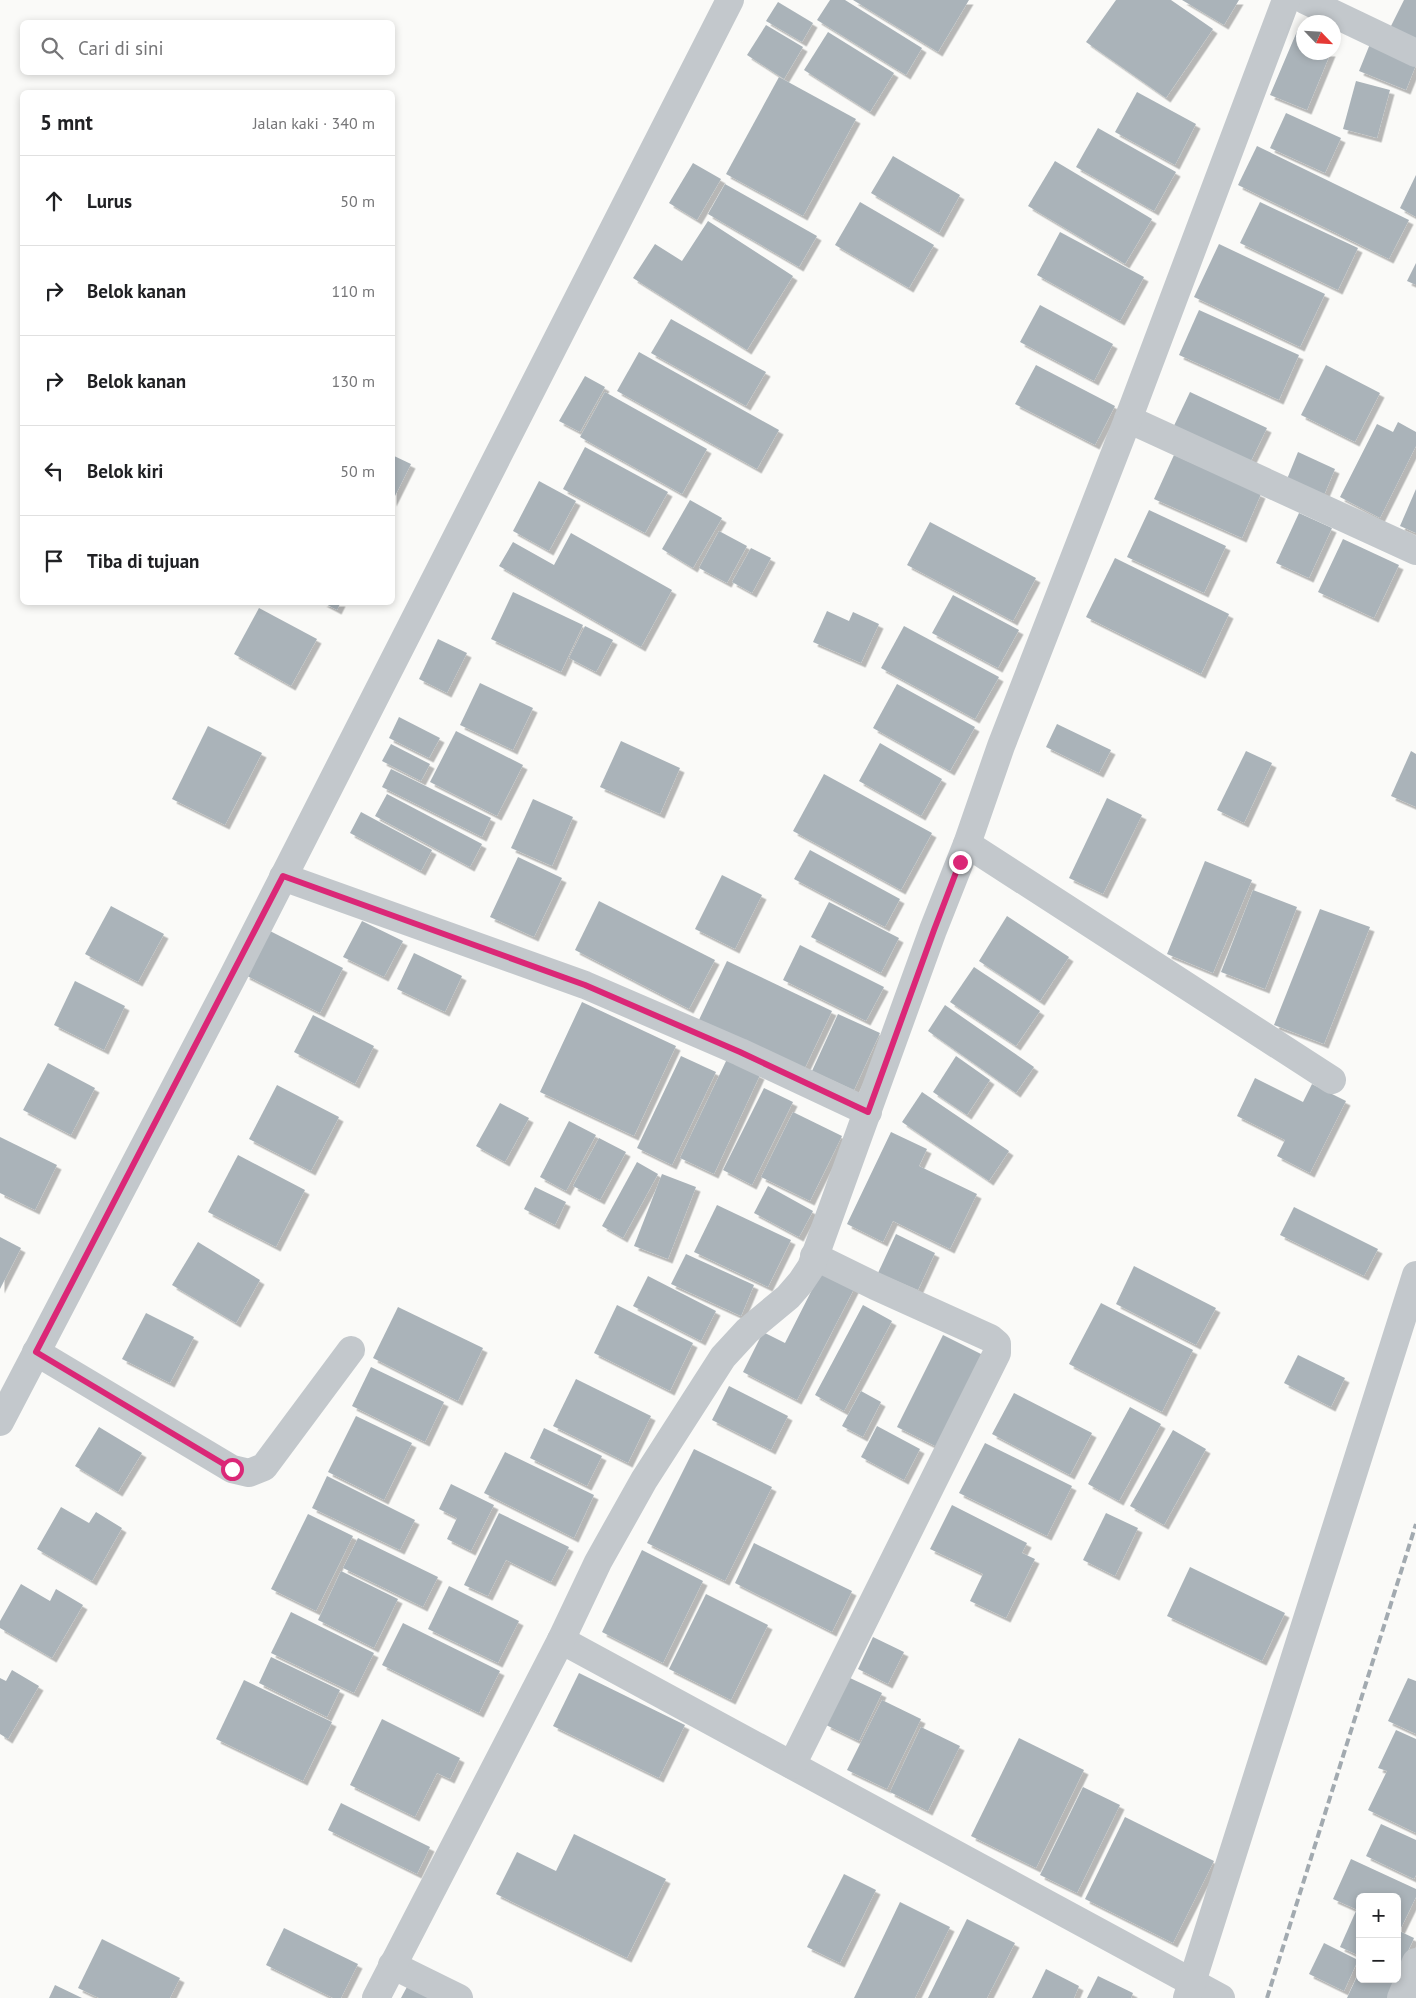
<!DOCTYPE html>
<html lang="id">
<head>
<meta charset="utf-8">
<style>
	body { margin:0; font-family:"PT Sans",sans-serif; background:#f6f6f6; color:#202124 }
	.controls { position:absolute; right:15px; bottom:15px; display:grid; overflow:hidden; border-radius:8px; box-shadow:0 2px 8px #0003 }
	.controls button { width:45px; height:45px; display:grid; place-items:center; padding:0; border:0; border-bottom:1px solid #e0e0e0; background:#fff; color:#202124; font:25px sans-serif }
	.compass { position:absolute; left:1296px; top:15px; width:45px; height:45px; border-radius:50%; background:#fff; box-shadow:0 2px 8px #0003; rotate:115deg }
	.stop { position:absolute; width:15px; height:15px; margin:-11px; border:4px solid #db2777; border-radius:50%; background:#fff }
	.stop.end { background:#db2777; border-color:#fff; box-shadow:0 1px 5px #0008 }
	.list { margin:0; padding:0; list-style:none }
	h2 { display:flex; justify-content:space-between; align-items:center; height:65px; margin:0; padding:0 20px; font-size:21px }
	h2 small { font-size:16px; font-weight:400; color:#757577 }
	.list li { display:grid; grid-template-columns:32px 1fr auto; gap:15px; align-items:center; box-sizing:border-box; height:90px; padding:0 20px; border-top:1px solid #e0e0e0 }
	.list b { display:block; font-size:19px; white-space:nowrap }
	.list em { font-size:16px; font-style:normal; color:#757577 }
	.icon { flex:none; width:28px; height:28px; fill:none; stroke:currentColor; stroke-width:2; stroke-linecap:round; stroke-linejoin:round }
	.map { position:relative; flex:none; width:1416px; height:1998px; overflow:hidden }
	.search { position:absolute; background:#fff; box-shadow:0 2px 8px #0003; left:20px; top:20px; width:375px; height:55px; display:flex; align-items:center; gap:12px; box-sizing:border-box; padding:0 18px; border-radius:8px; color:#757577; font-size:19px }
	.panel { position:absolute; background:#fff; box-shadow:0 2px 8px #0003; left:20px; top:90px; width:375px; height:515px; border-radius:8px }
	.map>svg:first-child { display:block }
	.building { fill:#aab3b9; filter:url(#shadow) }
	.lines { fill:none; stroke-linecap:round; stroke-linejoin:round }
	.street { stroke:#c3c8cc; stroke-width:28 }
	.rail { stroke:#a2aab0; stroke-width:4; stroke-dasharray:8 4; stroke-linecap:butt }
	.route { stroke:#db2777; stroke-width:6 }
</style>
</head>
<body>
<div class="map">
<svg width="1416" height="1998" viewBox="0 0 1416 1998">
	<defs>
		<filter id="shadow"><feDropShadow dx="4.5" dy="4.5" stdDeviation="0" flood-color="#0004"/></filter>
	</defs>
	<rect width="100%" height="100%" fill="#fafaf8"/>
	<!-- building -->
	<g class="building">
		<polygon points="830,0 845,0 922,48 906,75 817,20"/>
		<polygon points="853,0 969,0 938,52"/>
		<polygon points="1116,0 1171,0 1213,29 1166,98 1086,42"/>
		<polygon points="1182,0 1239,0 1224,25"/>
		<polygon points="1404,0 1416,0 1416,44 1389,30"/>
		<polygon points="778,2 813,23 802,42 766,21"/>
		<polygon points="766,25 803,47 784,79 747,55"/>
		<polygon points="1298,29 1304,32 1304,52 1331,52 1307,110 1270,95"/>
		<polygon points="828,32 894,73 870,112 804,70"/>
		<polygon points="1372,39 1416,65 1406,90 1359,71"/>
		<polygon points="779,77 856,119 803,216 726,174"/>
		<polygon points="1356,81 1390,90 1377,138 1343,129"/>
		<polygon points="1137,92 1196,124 1175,165 1115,132"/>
		<polygon points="1286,113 1341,138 1325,173 1270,148"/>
		<polygon points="1098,128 1176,172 1154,211 1076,167"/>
		<polygon points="1257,146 1409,220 1389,259 1238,185"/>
		<polygon points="893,156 960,195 939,233 871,193"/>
		<polygon points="1055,161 1152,219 1125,264 1028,206"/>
		<polygon points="693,163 721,179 697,220 669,203"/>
		<polygon points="1416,175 1416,217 1400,208"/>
		<polygon points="725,184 817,236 799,267 708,214"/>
		<polygon points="860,202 934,245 909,288 835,245"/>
		<polygon points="1260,202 1358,248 1338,290 1240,243"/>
		<polygon points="708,221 793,276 747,350 633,278 655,244 682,261"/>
		<polygon points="1060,232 1144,277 1120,321 1037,275"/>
		<polygon points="1219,244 1325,294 1300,347 1194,297"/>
		<polygon points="1416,263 1416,285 1407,281"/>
		<polygon points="1040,305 1113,344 1094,381 1020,342"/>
		<polygon points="1199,310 1299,355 1279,400 1179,355"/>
		<polygon points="671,319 766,372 746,406 651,353"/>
		<polygon points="639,352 779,430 757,469 617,391"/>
		<polygon points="1036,365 1115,406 1095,445 1015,404"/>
		<polygon points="1326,365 1380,393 1355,442 1301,415"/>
		<polygon points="585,376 605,387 580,432 559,421"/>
		<polygon points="605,392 707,449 682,494 580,437"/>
		<polygon points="1190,392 1267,428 1248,467 1171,432"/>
		<polygon points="1398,422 1416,432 1416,446 1380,518 1340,497 1377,424 1393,432"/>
		<polygon points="585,447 668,492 645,533 563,489"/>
		<polygon points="1298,452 1335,469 1322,500 1285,484"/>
		<polygon points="392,455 411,464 392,502"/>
		<polygon points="1174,455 1261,494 1242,538 1154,499"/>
		<polygon points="539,481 576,501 549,551 513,531"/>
		<polygon points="1416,489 1416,533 1400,526"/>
		<polygon points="690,500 722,518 693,568 662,549"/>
		<polygon points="1149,510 1226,546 1204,593 1127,557"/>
		<polygon points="1299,513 1332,528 1309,578 1276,563"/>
		<polygon points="930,522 1036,578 1013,621 907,565"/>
		<polygon points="719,531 747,546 727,583 699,568"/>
		<polygon points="571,533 672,590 641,647 499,566 513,542 554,565"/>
		<polygon points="1343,539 1399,565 1374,618 1318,592"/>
		<polygon points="751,548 771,558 752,593 732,582"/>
		<polygon points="1115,558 1229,614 1201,674 1086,617"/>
		<polygon points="513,592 583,625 561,672 491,639"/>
		<polygon points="953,595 1019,630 998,668 932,633"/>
		<polygon points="322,602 341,602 337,610"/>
		<polygon points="259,608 317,639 291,686 234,654"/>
		<polygon points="827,611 849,621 853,612 879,624 861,663 813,642"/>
		<polygon points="585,626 613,640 596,672 569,658"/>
		<polygon points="904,626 999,677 975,719 881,668"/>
		<polygon points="438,639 467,653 447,693 419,679"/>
		<polygon points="480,683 533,708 513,750 460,725"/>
		<polygon points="897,684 975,727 950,771 873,728"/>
		<polygon points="399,717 440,738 429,758 389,738"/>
		<polygon points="1057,724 1111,750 1099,773 1046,747"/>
		<polygon points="208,726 262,753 225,825 172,799"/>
		<polygon points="456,731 523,765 497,816 430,782"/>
		<polygon points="621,741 680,768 660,814 600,787"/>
		<polygon points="880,743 942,779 921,816 859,781"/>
		<polygon points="391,744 430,764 421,781 382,761"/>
		<polygon points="1246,751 1272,763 1244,823 1217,810"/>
		<polygon points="1411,751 1416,754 1416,807 1391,796"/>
		<polygon points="391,769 491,818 482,837 382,787"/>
		<polygon points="824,774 932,833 901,890 793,831"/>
		<polygon points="387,794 482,844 470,867 375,816"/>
		<polygon points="1107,798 1142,815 1103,894 1069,878"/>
		<polygon points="533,799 573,817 552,866 511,848"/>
		<polygon points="361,812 432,850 421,871 350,833"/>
		<polygon points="810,850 900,899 885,927 794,879"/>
		<polygon points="518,857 562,878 534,937 490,917"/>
		<polygon points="1205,861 1252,880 1213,973 1167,954"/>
		<polygon points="722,875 762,895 735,949 695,929"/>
		<polygon points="1253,890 1297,907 1265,989 1221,972"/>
		<polygon points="599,901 715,960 689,1009 575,950"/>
		<polygon points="829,902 899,938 881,973 811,937"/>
		<polygon points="111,906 164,934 138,982 85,954"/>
		<polygon points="1320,909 1370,927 1324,1044 1274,1025"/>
		<polygon points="1007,916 1069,957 1040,1001 979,961"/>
		<polygon points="362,921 403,941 384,977 343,957"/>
		<polygon points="268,930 343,968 320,1013 245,975"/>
		<polygon points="800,945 884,987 866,1021 783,980"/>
		<polygon points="414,953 462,976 445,1012 397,989"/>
		<polygon points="727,961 832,1011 802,1074 697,1024"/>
		<polygon points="974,967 1040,1011 1016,1046 950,1002"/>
		<polygon points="75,981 125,1006 104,1050 54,1025"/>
		<polygon points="582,1002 676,1046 634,1136 540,1092"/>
		<polygon points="945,1005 1034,1067 1016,1093 928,1031"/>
		<polygon points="838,1014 880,1033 854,1090 812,1071"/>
		<polygon points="313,1015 374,1046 355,1084 294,1052"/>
		<polygon points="681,1056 716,1072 672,1165 637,1148"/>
		<polygon points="956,1056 990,1080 967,1115 933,1092"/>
		<polygon points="727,1059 760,1075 714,1174 680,1158"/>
		<polygon points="48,1063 95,1088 71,1135 23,1110"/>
		<polygon points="1255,1078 1303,1102 1312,1084 1346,1101 1310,1173 1277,1156 1285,1140 1237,1116"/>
		<polygon points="277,1085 339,1117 311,1171 249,1139"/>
		<polygon points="764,1088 793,1102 752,1185 723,1170"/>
		<polygon points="922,1092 1009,1151 989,1181 902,1122"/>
		<polygon points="500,1103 529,1118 505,1162 476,1146"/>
		<polygon points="793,1112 842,1136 810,1201 761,1177"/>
		<polygon points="569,1121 596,1135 566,1191 540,1177"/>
		<polygon points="891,1132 927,1149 919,1166 977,1194 950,1249 893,1221 883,1242 847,1224"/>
		<polygon points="0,1137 57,1165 35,1210 0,1193"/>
		<polygon points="599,1138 626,1152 600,1200 573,1186"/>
		<polygon points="238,1155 305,1190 276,1247 208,1212"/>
		<polygon points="637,1162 658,1174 623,1238 602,1226"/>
		<polygon points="662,1174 696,1187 668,1259 634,1246"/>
		<polygon points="768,1186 813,1211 799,1237 754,1213"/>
		<polygon points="535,1187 566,1202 555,1225 524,1209"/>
		<polygon points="717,1205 791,1240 768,1287 694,1252"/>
		<polygon points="1294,1207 1378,1249 1364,1276 1280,1235"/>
		<polygon points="896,1234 935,1253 918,1290 878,1273"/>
		<polygon points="0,1237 21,1248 0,1289"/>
		<polygon points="198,1242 260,1280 236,1323 172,1285"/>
		<polygon points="686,1254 754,1285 741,1316 671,1284"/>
		<polygon points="1134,1266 1216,1308 1196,1345 1116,1304"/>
		<polygon points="822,1270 855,1287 797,1400 743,1372 763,1332 785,1343"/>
		<polygon points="648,1276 716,1311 701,1341 633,1306"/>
		<polygon points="1101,1303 1193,1350 1162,1412 1069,1364"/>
		<polygon points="617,1305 693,1343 670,1391 594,1353"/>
		<polygon points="863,1305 892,1321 844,1411 815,1395"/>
		<polygon points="398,1307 483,1348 458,1401 373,1358"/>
		<polygon points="146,1313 194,1337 170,1383 122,1359"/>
		<polygon points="943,1335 989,1358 943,1450 897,1427"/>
		<polygon points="1298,1355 1345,1378 1331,1407 1284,1383"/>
		<polygon points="371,1367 444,1402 425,1442 352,1406"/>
		<polygon points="576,1379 651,1416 628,1463 553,1426"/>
		<polygon points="729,1386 788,1416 771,1450 712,1420"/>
		<polygon points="861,1391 881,1402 863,1437 842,1426"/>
		<polygon points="1014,1393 1092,1433 1070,1475 992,1434"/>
		<polygon points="1130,1407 1161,1424 1119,1501 1088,1484"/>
		<polygon points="356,1416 412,1443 384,1500 328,1472"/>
		<polygon points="877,1426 920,1449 904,1480 861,1457"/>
		<polygon points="99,1427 142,1453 118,1492 75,1466"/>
		<polygon points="544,1428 602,1456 587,1486 530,1458"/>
		<polygon points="1173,1430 1206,1449 1164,1525 1130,1506"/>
		<polygon points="985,1443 1072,1486 1047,1536 959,1493"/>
		<polygon points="694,1449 772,1487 725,1581 647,1543"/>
		<polygon points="505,1452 594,1495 574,1538 484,1493"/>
		<polygon points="327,1476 415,1520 400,1550 312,1508"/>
		<polygon points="451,1484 494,1505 471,1551 447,1539 457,1518 439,1509"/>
		<polygon points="952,1505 1027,1543 1022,1553 1035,1559 1006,1618 970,1601 983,1574 930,1549"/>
		<polygon points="61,1507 89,1523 96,1512 122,1528 92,1581 37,1549"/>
		<polygon points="499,1513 569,1547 551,1582 506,1560 488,1596 464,1585"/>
		<polygon points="1106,1513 1138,1528 1115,1576 1083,1560"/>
		<polygon points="308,1514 353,1536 316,1611 271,1589"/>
		<polygon points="358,1538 438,1577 423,1607 343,1568"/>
		<polygon points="754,1543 852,1591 832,1632 735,1583"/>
		<polygon points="642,1550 703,1581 663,1663 602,1632"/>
		<polygon points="1190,1567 1285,1613 1262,1661 1167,1616"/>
		<polygon points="341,1571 398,1599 374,1648 318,1620"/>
		<polygon points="21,1584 50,1601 56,1589 83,1605 52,1658 0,1628 0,1621"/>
		<polygon points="449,1586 519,1621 498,1663 428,1629"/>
		<polygon points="706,1594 768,1625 731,1700 669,1669"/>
		<polygon points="291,1612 374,1653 354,1693 271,1653"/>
		<polygon points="403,1623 500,1671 479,1713 382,1665"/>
		<polygon points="873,1637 904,1652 888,1684 858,1669"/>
		<polygon points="271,1657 340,1690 327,1717 259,1683"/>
		<polygon points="12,1670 39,1686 8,1739 0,1734 0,1678 6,1681"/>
		<polygon points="579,1673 685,1725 659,1778 553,1726"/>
		<polygon points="850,1678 882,1693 859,1741 826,1725"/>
		<polygon points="1408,1678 1416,1681 1416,1734 1388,1721"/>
		<polygon points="244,1680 332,1722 303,1781 216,1739"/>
		<polygon points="882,1700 921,1719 887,1789 847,1770"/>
		<polygon points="382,1719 460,1758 450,1779 437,1773 415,1817 350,1785"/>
		<polygon points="921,1727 960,1746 928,1811 890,1792"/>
		<polygon points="1396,1730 1416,1739 1416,1833 1368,1810 1387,1771 1378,1768"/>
		<polygon points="1019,1738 1084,1770 1036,1868 971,1836"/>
		<polygon points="1083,1787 1120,1805 1077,1893 1040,1875"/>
		<polygon points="341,1803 430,1847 417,1874 328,1830"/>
		<polygon points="1125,1817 1214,1861 1173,1943 1085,1899"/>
		<polygon points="1381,1824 1416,1840 1416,1875 1414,1879 1366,1856"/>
		<polygon points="574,1834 666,1879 627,1958 496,1894 517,1852 556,1871"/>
		<polygon points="1351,1859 1416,1889 1416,1897 1400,1930 1397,1929 1397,1897 1360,1897 1360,1911 1333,1899"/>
		<polygon points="844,1874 876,1890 840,1963 807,1947"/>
		<polygon points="900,1902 950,1927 915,1998 854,1998"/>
		<polygon points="1356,1911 1360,1913 1360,1956 1340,1947"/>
		<polygon points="967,1919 1015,1943 987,1998 928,1998"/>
		<polygon points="284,1928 358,1964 341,1998 333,1998 266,1965"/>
		<polygon points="1397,1930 1414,1938 1397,1975"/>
		<polygon points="102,1939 180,1978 170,1998 99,1998 78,1988"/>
		<polygon points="1324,1943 1358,1960 1344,1991 1309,1974"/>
		<polygon points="1046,1969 1079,1986 1074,1998 1032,1998"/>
		<polygon points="1360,1970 1360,1979 1398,1979 1389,1998 1347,1998"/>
		<polygon points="1098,1976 1133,1993 1131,1998 1087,1998"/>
		<polygon points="55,1985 82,1998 49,1998"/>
		<polygon points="408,1985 435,1998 401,1998"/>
	</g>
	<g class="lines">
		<!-- street -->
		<g class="street">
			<polyline points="1305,0 1416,53"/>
			<polyline points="1128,419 1416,551"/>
			<polyline points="967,844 1332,1080"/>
			<polyline points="283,877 585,985 740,1052 868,1112"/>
			<polyline points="36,1352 232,1469 249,1473 264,1467 351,1350"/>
			<polyline points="0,1422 233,976 730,0"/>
			<polyline points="561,1640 1221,1998"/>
			<polyline points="792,1765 997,1353 997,1344 990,1338 875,1286 814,1256"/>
			<polyline points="392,1965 459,1998"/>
			<polyline points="376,1998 561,1640 598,1562 644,1480 723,1357 747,1331 788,1297 801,1282 811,1267 933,930 967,844 1001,746 1132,409 1286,0"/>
			<polyline points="1187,1998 1416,1275"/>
			<polyline points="1401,1998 1416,1962"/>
		</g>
		<!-- rail -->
		<polyline class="rail" points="1267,1998 1416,1524"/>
	</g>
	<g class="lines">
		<!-- route -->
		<polyline class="route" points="232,1469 36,1352 283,876 585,985 740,1052 868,1112 934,930 960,862"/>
	</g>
</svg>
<div class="controls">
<button>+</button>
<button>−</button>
</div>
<svg class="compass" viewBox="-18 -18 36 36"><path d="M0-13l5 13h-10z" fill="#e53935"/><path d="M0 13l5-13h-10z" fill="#757577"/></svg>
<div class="stop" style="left:232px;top:1469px"></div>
<div class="stop end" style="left:960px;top:862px"></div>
<div class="search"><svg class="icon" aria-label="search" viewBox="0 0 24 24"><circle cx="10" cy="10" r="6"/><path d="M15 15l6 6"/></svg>Cari di sini</div>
<section class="panel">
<h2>5 mnt<small>Jalan kaki · 340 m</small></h2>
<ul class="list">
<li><svg class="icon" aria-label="ahead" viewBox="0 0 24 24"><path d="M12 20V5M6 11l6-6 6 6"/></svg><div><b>Lurus</b></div><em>50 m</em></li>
<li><svg class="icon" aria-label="right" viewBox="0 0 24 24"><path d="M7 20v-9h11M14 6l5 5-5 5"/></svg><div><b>Belok kanan</b></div><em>110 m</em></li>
<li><svg class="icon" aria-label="right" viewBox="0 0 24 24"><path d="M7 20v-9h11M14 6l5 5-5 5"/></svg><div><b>Belok kanan</b></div><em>130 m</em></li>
<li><svg class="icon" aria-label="left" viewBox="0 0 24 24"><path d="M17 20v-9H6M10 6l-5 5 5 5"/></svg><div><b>Belok kiri</b></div><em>50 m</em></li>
<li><svg class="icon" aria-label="arrive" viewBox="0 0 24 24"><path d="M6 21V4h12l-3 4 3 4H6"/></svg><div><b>Tiba di tujuan</b></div></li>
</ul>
</section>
</div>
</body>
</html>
